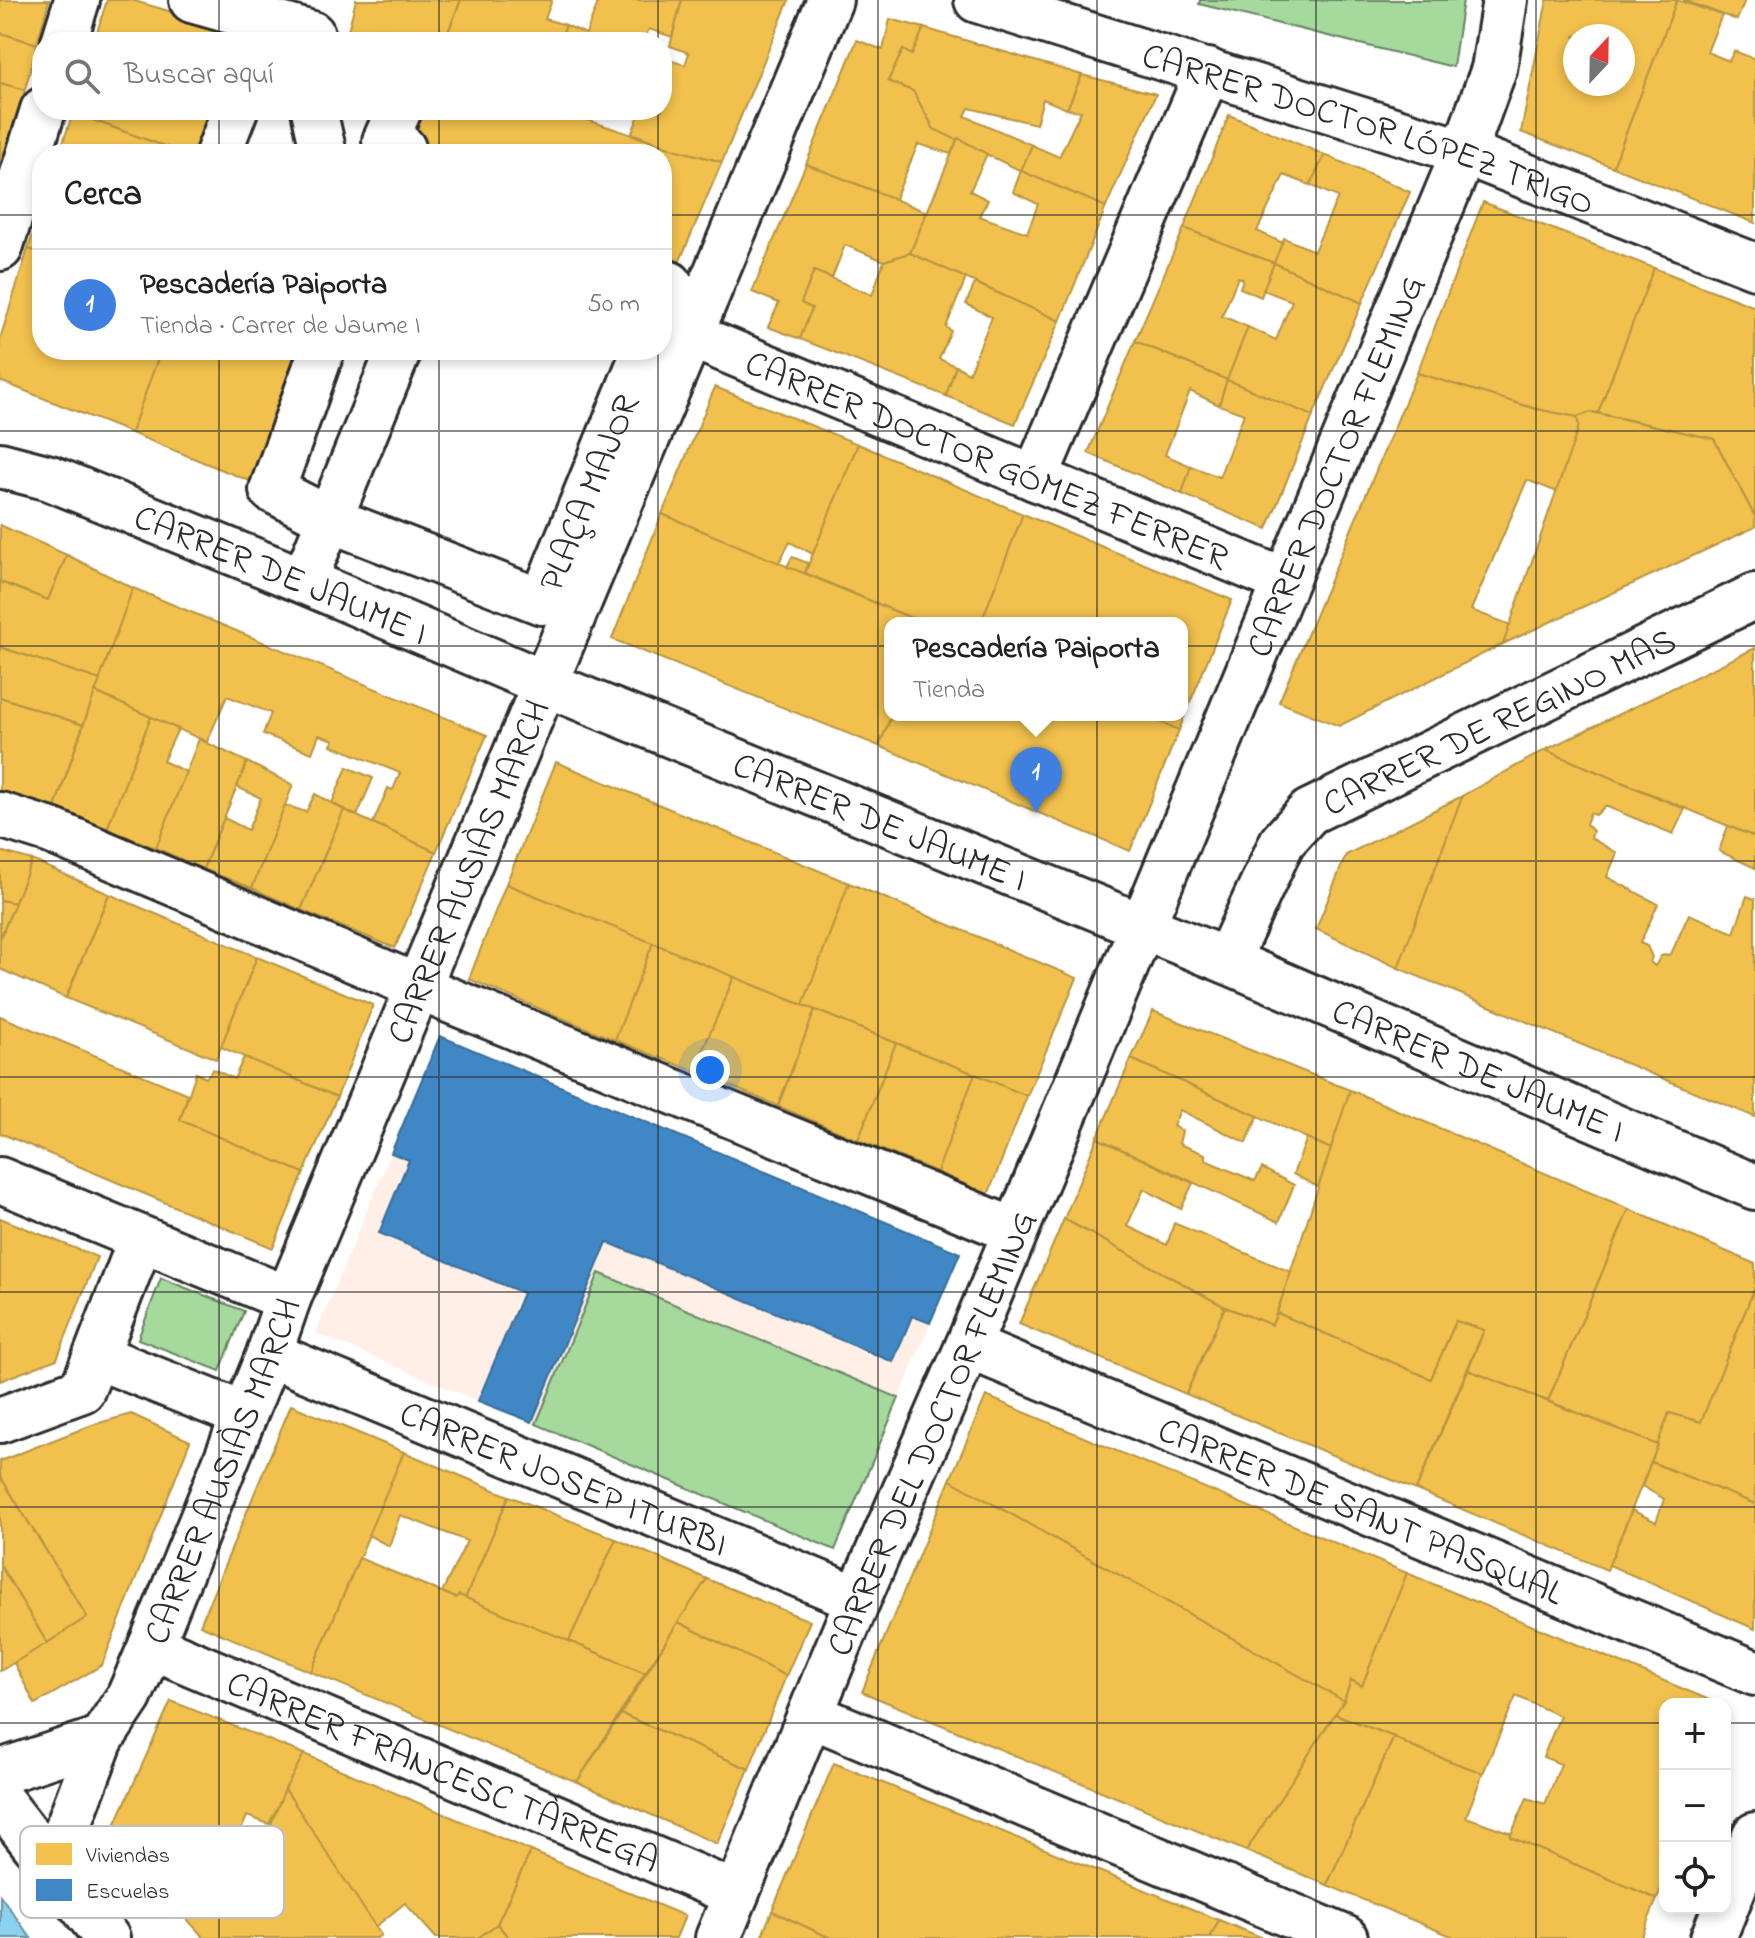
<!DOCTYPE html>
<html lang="es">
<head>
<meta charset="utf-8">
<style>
	body { margin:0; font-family:"Indie Flower",sans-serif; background:#f6f6f6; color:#202124 }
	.controls { position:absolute; right:24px; bottom:24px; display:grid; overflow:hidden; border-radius:16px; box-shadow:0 4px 12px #0003 }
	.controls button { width:72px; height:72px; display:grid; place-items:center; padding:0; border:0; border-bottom:2px solid #e0e0e0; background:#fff; color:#202124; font:40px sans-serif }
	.compass { position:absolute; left:1563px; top:24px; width:72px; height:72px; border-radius:50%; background:#fff; box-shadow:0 4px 12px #0003; rotate:22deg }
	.you { position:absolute; left:710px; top:1070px; width:28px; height:28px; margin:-20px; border:6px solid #fff; border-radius:50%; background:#1a73e8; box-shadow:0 0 0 12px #1a73e833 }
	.badge { display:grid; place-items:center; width:52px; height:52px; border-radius:50%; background:#b45309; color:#fff; font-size:26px; font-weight:700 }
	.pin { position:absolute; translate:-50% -66px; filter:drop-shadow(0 2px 4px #0008) }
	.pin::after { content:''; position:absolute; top:42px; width:28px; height:24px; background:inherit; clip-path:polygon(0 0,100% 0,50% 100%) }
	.popup { position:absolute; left:884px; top:617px; width:304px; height:104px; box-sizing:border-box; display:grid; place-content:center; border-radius:16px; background:#fff; filter:drop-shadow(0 2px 6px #0005); font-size:26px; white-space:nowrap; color:#757577 }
	.popup b { font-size:30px; color:#202124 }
	.popup::after { content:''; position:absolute; left:50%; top:100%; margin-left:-16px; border:16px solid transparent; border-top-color:#fff }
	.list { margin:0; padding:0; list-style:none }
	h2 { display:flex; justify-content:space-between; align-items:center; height:104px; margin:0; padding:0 32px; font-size:34px }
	h2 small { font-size:26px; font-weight:400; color:#757577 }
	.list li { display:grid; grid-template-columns:52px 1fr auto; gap:24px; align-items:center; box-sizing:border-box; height:112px; padding:0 32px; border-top:2px solid #e0e0e0 }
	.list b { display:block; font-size:30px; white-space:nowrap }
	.list p { margin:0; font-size:26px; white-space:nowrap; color:#757577 }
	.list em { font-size:26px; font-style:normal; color:#757577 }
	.icon { flex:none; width:44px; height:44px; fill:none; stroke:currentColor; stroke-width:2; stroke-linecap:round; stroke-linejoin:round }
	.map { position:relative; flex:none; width:1755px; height:1938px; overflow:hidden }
	.search { position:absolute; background:#fff; box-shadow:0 4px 12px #0003; left:32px; top:32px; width:640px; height:88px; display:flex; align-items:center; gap:20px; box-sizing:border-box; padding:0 28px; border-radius:32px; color:#757577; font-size:30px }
	.panel { position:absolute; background:#fff; box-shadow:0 4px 12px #0003; left:32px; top:144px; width:640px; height:216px; border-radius:32px }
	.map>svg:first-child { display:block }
	.built { fill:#ffefe7 }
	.green { fill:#a5da9c; stroke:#688264; stroke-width:2 }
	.water { fill:#8cd1ee; stroke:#658fa0; stroke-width:2 }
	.homes { fill:#f2c14e; stroke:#b69444; stroke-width:2; fill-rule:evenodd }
	.schools { fill:#3f88c5; stroke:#396c97; stroke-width:2 }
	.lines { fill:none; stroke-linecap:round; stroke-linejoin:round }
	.minor-casing { stroke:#2b2b2b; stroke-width:50 }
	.minor { stroke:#fff; stroke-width:44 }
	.grid { fill:none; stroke:#2b2b2b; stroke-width:2; stroke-opacity:0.55 }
	.labels { text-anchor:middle; stroke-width:8; stroke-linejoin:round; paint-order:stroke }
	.street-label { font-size:36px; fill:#2b2b2b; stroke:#fff }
	.key { fill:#fff; stroke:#bfbfbf; stroke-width:2 }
	.key-label { font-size:22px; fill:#2b2b2b }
</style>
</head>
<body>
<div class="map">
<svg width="1755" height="1938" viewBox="0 0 1755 1938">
	<rect width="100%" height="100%" fill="#fff"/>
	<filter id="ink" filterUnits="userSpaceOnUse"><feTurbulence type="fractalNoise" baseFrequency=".0125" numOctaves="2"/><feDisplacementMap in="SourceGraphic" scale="16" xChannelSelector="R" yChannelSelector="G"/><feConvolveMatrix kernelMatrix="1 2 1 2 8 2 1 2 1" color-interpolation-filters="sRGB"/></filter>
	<g filter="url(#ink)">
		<!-- built -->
		<polygon class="built" points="440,1036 960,1253 835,1550 316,1333"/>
		<!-- green -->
		<g class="green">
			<polygon points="1200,0 1463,0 1453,67 1199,4"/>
			<polygon points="599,1273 899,1398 835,1550 536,1424"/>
			<polygon points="161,1278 244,1311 220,1371 138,1339"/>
		</g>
		<!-- water -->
		<polygon class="water" points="0,1895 31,1938 0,1938"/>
		<!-- homes -->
		<g class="homes">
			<polygon points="0,0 49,0 37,44 0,33"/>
			<polygon points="107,0 131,0 262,38 261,42 94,42"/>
			<polygon points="356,0 461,0 444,42 423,42 382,28 377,42 345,42"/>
			<polygon points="461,0 552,0 545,19 566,25 559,42 444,42"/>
			<polygon points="599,0 682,0 672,37 649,29 643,42 559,42 566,25 586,34"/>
			<polygon points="682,0 789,0 722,162 677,150 632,133 641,110 662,110 663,58 685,65 689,53 670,46"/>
			<path d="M 1547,0 L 1677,0 L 1613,167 L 1521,132 ZM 1575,36 L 1623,36 L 1623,84 L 1575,84 Z"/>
			<polygon points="1677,0 1722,15 1707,52 1729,61 1734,51 1755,59 1755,223 1613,167"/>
			<polygon points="1683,0 1745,0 1737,20"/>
			<polygon points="890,19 924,28 912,55 903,50 888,81 913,91 934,129 958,138 951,154 918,144 895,199 806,164 857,40 883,50"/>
			<polygon points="924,28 1082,75 1067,109 1043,99 1036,124 969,108 965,116 1032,145 1021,171 934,129 913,91 888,81 903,50 912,55"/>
			<polygon points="0,33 37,44 25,90 0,83"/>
			<polygon points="1082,75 1156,94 1106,207 1021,171 1032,145 1059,157 1081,111 1067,109"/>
			<polygon points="0,83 25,90 2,165 0,165"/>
			<polygon points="74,110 235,110 218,154 186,154 73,113"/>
			<polygon points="399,110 558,110 677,150 722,162 670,284 662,281 662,154 400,154"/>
			<polygon points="73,113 186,154 59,154"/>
			<polygon points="1229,115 1325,155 1310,185 1284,175 1257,231 1283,243 1274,263 1184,228"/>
			<polygon points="958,138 987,154 970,191 988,200 979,216 1027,233 1038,204 1013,192 1021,171 1106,207 1060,321 910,253"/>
			<polygon points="1325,155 1410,192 1362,303 1274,263 1284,238 1314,251 1338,197 1310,185"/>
			<polygon points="806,164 927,212 910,253 884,261 845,245 832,278 814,271 801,303 812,308 800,339 768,327 779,303 752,292"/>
			<polygon points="1483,202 1654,268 1598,413 1591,412 1577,417 1536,409 1417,373"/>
			<polygon points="40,213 42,214 42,253 28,249"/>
			<polygon points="1184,228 1274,263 1261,297 1240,288 1243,279 1238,277 1222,316 1248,327 1227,380 1135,341"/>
			<polygon points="28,249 42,253 42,350 161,350 131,433 0,381 0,339"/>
			<polygon points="910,253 966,278 946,327 951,331 939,359 956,366 946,396 800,339 812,308 801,303 814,271 872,295 884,261"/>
			<polygon points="1274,263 1362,303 1313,416 1227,380 1248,327 1276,340 1292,301 1263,290"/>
			<polygon points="1654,268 1755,307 1755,517 1714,439 1598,413"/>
			<polygon points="975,283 1060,321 1015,424 946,396 956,366 969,373 992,317 966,304"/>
			<polygon points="1135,341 1227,380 1219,405 1190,391 1165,455 1191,466 1182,494 1088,453"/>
			<polygon points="161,350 322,350 272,490 131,433"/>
			<polygon points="1417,373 1536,409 1577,417 1579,426 1557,492 1527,480 1471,610 1511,625 1503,644 1339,726 1279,702"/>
			<polygon points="1227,380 1313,416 1267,529 1182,494 1191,466 1219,477 1244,414 1219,405"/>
			<polygon points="715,387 858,444 813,554 790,542 778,564 662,514"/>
			<polygon points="1591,412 1714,439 1755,517 1755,527 1503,644 1579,426 1577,417"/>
			<polygon points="858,444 1023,514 981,623 923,623 805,573"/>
			<polygon points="662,514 923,623 890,623 890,715 892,715 879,746 612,639"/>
			<polygon points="1023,514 1232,600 1179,730 1144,715 1182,715 1182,623 981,623"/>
			<polygon points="0,525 67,555 48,600 0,582"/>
			<polygon points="67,555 133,588 100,680 0,647 0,582 48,600"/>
			<polygon points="792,557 808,563 805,573 787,567"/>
			<polygon points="133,588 487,735 436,852 373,823 388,788 393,790 400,773 331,745 334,740 319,735 312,753 263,734 271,713 227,696 207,742 95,692"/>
			<polygon points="0,647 100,680 83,725 0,697"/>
			<polygon points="1755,648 1755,837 1545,750"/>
			<polygon points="95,692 151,717 107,829 55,807"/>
			<polygon points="0,697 83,725 55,807 0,791"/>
			<polygon points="892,715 1144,715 1179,730 1130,851 879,746"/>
			<polygon points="151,717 178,729 163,761 186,772 156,848 107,829"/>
			<polygon points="199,739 247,762 203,869 156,848"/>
			<polygon points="1545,750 1685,809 1673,834 1605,806 1596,815 1590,813 1586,824 1593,831 1591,838 1617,853 1607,877 1658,904 1640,943 1647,946 1652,957 1650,962 1655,966 1661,956 1671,954 1689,914 1734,933 1747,896 1755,899 1755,1117 1398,968 1462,796"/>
			<polygon points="247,762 293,785 252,888 203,869 224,818 248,830 261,798 237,787"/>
			<polygon points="556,762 849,883 803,1005 506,884"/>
			<polygon points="347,767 373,778 357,816 332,803"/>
			<polygon points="315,794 344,810 301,910 252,888 285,805 306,812"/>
			<polygon points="1462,796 1398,968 1316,929 1346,855"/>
			<polygon points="344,810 436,852 395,948 301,910"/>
			<polygon points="1728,826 1755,837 1755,868 1719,851"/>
			<polygon points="0,851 32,860 15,903 0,900"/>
			<polygon points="32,860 109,894 66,998 0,969 0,939"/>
			<polygon points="849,883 1077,978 1027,1096 803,1005"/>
			<polygon points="506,884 653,943 615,1040 469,979"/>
			<polygon points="109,894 257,957 216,1059 66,998"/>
			<polygon points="0,900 15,903 0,938"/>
			<polygon points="653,943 734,977 694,1071 615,1040"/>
			<polygon points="257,957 373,1005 337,1097 221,1047"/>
			<polygon points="734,977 815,1010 778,1106 694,1071"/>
			<polygon points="815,1010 896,1043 858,1140 778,1106"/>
			<polygon points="1153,1011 1350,1090 1331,1149 1131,1059"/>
			<polygon points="0,1016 188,1094 180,1120 304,1173 273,1248 0,1133"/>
			<polygon points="896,1043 975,1074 937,1172 858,1140"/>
			<polygon points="244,1057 337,1097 304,1173 180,1120 196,1073 206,1078 213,1069 234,1079"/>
			<polygon points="1131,1059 1258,1116 1246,1143 1180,1110 1173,1126 1182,1131 1179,1144 1205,1154 1205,1160 1255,1181 1262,1168 1294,1185 1279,1222 1097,1138"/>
			<polygon points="975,1074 1027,1096 988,1195 937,1172"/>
			<polygon points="1350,1090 1629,1209 1548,1401 1468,1370 1484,1330 1456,1321 1431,1379 1277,1313"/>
			<polygon points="1097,1138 1193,1183 1181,1209 1144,1189 1127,1226 1167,1245 1174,1223 1291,1272 1272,1325 1225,1307 1064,1219"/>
			<polygon points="1307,1138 1331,1149 1318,1187 1293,1174"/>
			<polygon points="1629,1209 1755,1264 1755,1287 1701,1422 1669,1413 1658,1445 1548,1401"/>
			<polygon points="0,1218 97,1257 57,1359 0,1381"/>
			<polygon points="1064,1219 1225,1307 1186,1394 1019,1324"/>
			<polygon points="1755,1287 1755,1504 1651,1462 1669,1413 1701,1422"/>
			<polygon points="1225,1307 1272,1325 1277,1313 1431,1379 1456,1321 1484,1330 1416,1490 1186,1394"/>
			<polygon points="1468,1370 1658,1445 1607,1570 1416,1490"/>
			<polygon points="986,1396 1407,1573 1362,1686 1351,1680 1344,1701 950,1480"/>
			<polygon points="291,1405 404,1452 311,1672 200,1625"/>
			<polygon points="131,1414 190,1441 102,1665 35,1704 14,1663 87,1617 0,1476 0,1461 92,1425"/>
			<polygon points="404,1452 509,1496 465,1599 459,1595 456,1598 442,1592 467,1541 400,1515 389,1546 368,1535"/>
			<polygon points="1651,1462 1755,1504 1755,1629 1609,1565 1632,1510 1656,1522 1664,1499 1642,1486"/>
			<polygon points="0,1476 87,1617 47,1643 0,1565"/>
			<polygon points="950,1480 1344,1701 1246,1851 862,1692"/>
			<polygon points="509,1496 616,1539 569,1641 465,1599"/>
			<polygon points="616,1539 707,1579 645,1673 569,1641"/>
			<polygon points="359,1558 456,1598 459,1595 645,1673 577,1782 311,1672"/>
			<polygon points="0,1565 47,1643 0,1671"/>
			<polygon points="1407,1573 1719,1704 1665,1704 1665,1879 1657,1899 1510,1837 1527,1798 1545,1804 1561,1764 1543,1757 1560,1716 1516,1696 1483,1773 1414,1748 1394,1737 1335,1714 1344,1701 1351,1680 1362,1686"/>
			<polygon points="707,1579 810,1621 786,1676 678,1622"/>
			<polygon points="678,1622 786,1676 749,1769 621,1714"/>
			<polygon points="171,1701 304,1754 269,1824 247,1816 221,1878 178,1909 115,1825"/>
			<polygon points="621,1714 749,1769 717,1844 577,1782"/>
			<polygon points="1335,1714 1394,1737 1327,1885 1246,1851"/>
			<polygon points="1394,1737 1414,1748 1483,1773 1466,1817 1511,1833 1510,1837 1657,1899 1641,1938 1456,1938 1327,1885"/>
			<polygon points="304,1754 531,1851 497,1924 478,1938 436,1938 405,1903 375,1927 285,1789"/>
			<polygon points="834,1763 1219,1920 1210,1938 830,1938 772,1911"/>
			<polygon points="285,1789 381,1935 377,1938 204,1938 178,1909 261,1849"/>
			<polygon points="531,1851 685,1916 676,1938 509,1938 497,1924"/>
			<polygon points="772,1911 830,1938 761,1938"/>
			<polygon points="1219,1920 1263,1938 1210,1938"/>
			<polygon points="497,1924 509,1938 478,1938"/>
		</g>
		<!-- schools -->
		<polygon class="schools" points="440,1036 960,1253 930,1323 912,1316 893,1362 607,1242 532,1422 478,1401 523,1293 379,1233 409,1160 391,1153"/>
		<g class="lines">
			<!-- minor casing -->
			<g class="minor-casing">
				<g id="minor">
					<polyline points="192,0 312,34"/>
					<path id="s1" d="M 977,0 L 1464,152 L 1755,266"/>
					<polyline points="64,42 77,0"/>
					<polyline points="314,110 324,154"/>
					<polyline points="399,110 385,141 403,148 400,154"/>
					<polyline points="218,154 235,110"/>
					<polyline points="0,248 43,110"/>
					<polyline points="662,281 670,284 662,306"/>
					<path id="s2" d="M 690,335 L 1284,581"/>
					<path id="s3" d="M 322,350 L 272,490 L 329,519 L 542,602 L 645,350"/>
					<path id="s4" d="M 0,465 L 50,478 L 304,581 L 546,684 L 1227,961 L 1755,1187"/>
					<polyline points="1035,478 1208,71"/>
					<polyline points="304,581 399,350"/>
					<polyline points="0,815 51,831 444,998 1015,1231"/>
					<path id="s5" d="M 1227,961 L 1282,842 L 1309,812 L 1755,596"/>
					<polyline points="0,1180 288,1299"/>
					<polyline points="141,1239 96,1356 244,1415"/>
					<path id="s6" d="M 968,1346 L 1755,1673"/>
					<path id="s7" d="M 269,1354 L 858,1599"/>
					<polyline points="0,1420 82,1390 96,1356"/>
					<path id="s8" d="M 151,1646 L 736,1894"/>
					<polyline points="811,1715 1345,1938"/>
					<polyline points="0,1772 101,1739"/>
					<polyline points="0,1800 107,1938"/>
					<path id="s9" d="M 52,1869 L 101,1739 L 129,1697 L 151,1646 L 269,1354 L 288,1299 L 830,0"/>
					<path id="s10" d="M 718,1938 L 858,1599 L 968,1346 L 1464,152 L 1494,69 L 1505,0"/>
					<polyline points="1713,1938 1755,1835"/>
				</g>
			</g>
			<!-- minor -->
			<use href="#minor" class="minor"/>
		</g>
	</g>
	<!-- grid -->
	<path class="grid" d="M 219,0 L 219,42M 439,0 L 439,42M 658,0 L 658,42M 878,0 L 878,1938M 1097,0 L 1097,1938M 1316,0 L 1316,1938M 1536,0 L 1536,1938M 219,110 L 219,154M 439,110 L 439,154M 658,110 L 658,154M 0,215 L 42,215M 662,215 L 1755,215M 219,350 L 219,1938M 439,350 L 439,1938M 658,350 L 658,1938M 0,431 L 1755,431M 0,646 L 1755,646M 0,861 L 1755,861M 0,1077 L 1755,1077M 0,1292 L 1755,1292M 0,1507 L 1755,1507M 0,1723 L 1665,1723M 1725,1723 L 1755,1723"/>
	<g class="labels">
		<!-- street labels -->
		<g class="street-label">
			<text dy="13" stroke="none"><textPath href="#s1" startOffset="412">CARRER DOCTOR LÓPEZ TRIGO</textPath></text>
			<text dy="13" stroke="none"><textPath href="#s2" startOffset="322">CARRER DOCTOR GÓMEZ FERRER</textPath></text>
			<text dy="13" stroke="none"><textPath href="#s10" startOffset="1596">CARRER DOCTOR FLEMING</textPath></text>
			<text dy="13" stroke="none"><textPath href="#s3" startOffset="560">PLAÇA MAJOR</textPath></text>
			<text dy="13" stroke="none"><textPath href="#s4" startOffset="302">CARRER DE JAUME I</textPath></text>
			<text dy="13" stroke="none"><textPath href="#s5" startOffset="382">CARRER DE REGINO MAS</textPath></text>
			<text dy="13" stroke="none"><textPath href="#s4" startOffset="950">CARRER DE JAUME I</textPath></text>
			<text dy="13" stroke="none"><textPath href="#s9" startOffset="1082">CARRER AUSIÀS MARCH</textPath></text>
			<text dy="13" stroke="none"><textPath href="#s4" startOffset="1598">CARRER DE JAUME I</textPath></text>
			<text dy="13" stroke="none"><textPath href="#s10" startOffset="548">CARRER DEL DOCTOR FLEMING</textPath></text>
			<text dy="13" stroke="none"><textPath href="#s9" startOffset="434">CARRER AUSIÀS MARCH</textPath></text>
			<text dy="13" stroke="none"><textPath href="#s7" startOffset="320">CARRER JOSEP ITURBI</textPath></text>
			<text dy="13" stroke="none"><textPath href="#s6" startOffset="426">CARRER DE SANT PASQUAL</textPath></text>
			<text dy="13" stroke="none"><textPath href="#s8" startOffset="318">CARRER FRANCESC TÀRREGA</textPath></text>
		</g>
	</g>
	<!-- legend -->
	<rect x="20" y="1826" width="264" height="92" rx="12" class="key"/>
	<rect x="36" y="1843" width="36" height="22" fill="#f2c14e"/>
	<rect x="36" y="1879" width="36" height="22" fill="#3f88c5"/>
	<g class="key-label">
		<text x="86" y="1862">Viviendas</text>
		<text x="86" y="1898">Escuelas</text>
	</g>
</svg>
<div class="controls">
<button>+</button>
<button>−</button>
<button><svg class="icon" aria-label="locate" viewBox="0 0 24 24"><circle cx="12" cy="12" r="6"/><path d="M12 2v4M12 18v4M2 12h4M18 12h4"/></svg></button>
</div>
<svg class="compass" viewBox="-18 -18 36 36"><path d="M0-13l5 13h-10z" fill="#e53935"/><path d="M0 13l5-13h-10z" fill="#757577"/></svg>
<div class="you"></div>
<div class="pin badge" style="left:1036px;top:813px;background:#3f7fe0">1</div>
<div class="popup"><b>Pescadería Paiporta</b>Tienda</div>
<div class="search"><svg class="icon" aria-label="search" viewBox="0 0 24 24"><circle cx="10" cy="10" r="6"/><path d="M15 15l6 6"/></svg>Buscar aquí</div>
<section class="panel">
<h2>Cerca<small></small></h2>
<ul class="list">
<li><span class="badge" style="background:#3f7fe0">1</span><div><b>Pescadería Paiporta</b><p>Tienda · Carrer de Jaume I</p></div><em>50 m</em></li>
</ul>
</section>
</div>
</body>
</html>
